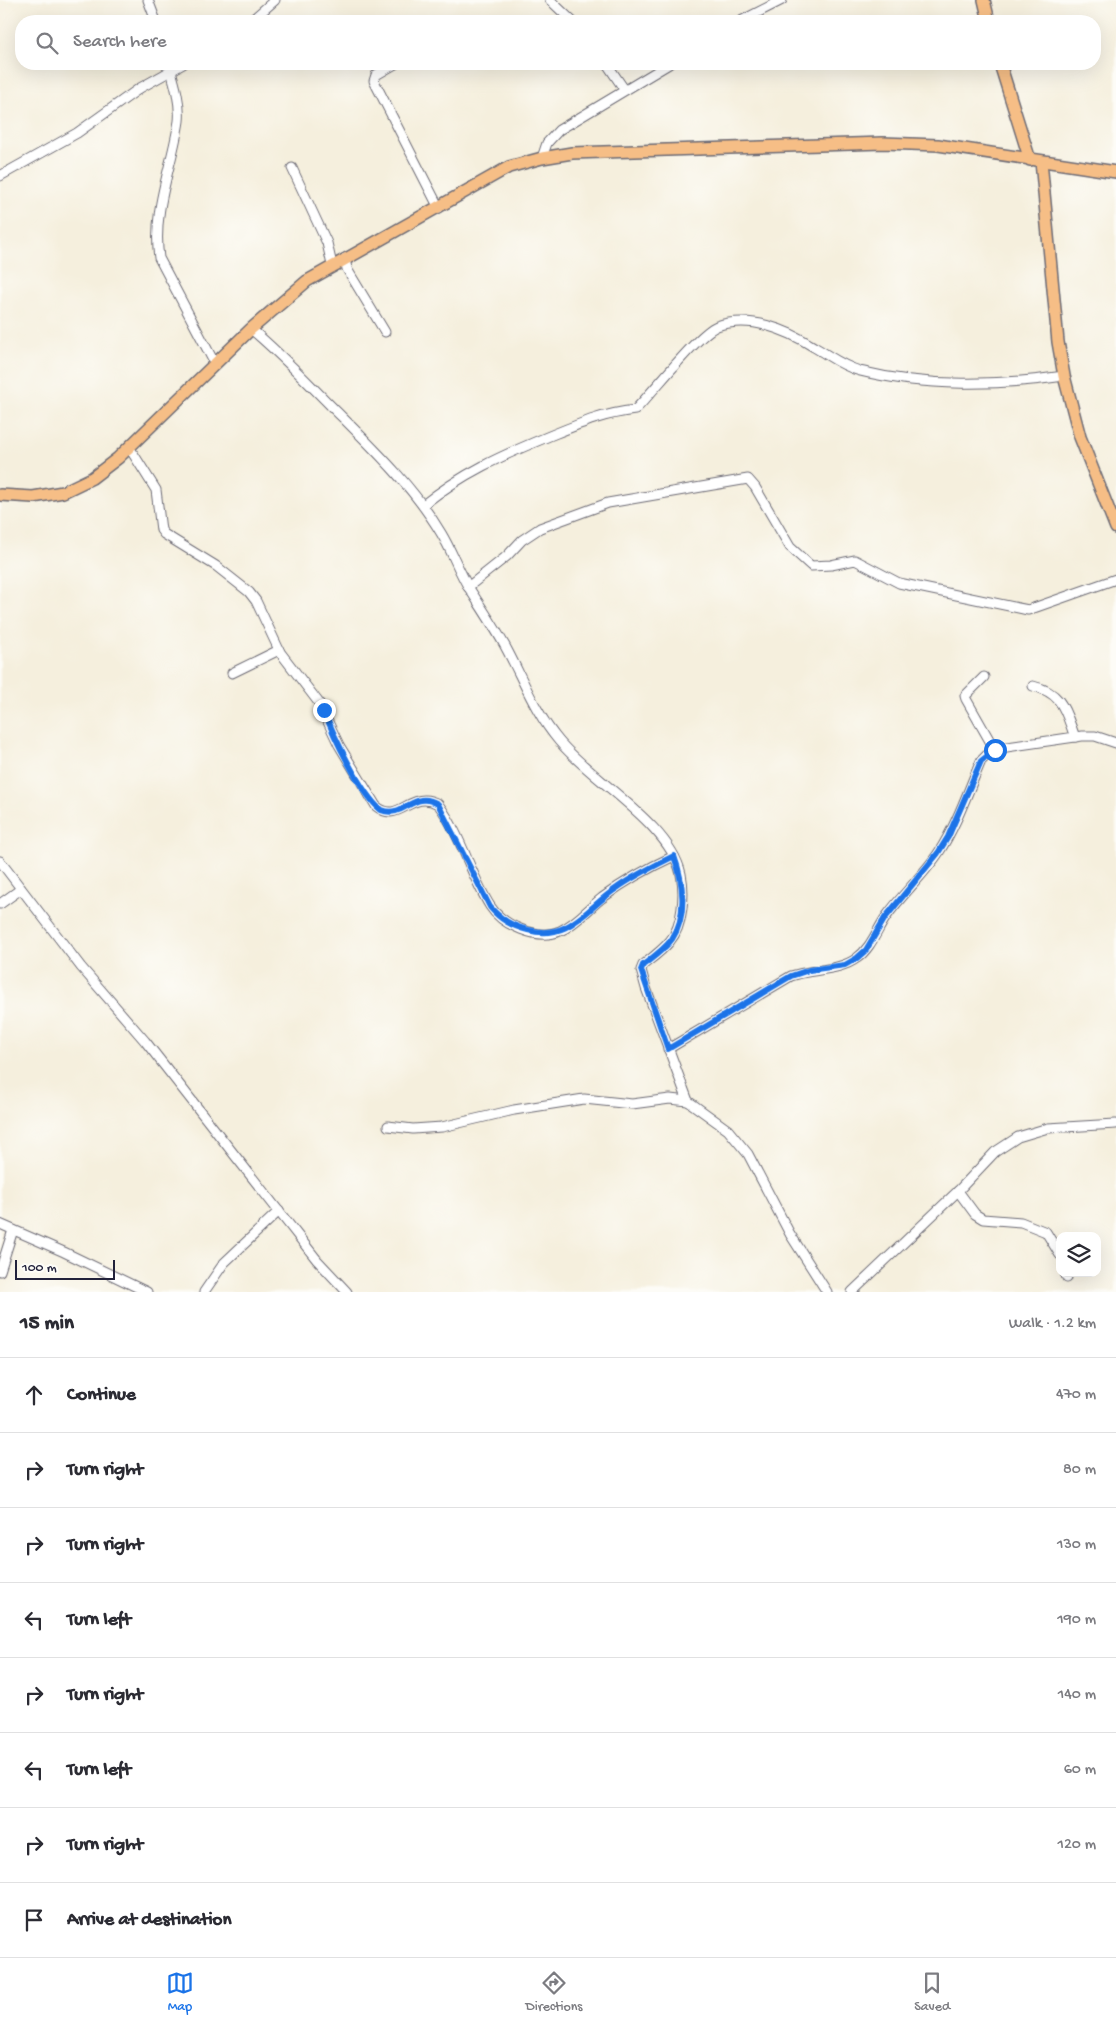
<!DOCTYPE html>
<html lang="en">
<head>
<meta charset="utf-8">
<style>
	body { margin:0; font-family:"Gochi Hand",sans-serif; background:#f7f7f7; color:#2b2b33 }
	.controls { position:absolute; right:15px; bottom:15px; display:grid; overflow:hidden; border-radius:10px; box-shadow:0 5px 20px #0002 }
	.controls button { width:45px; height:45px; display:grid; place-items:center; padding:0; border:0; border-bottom:1px solid #e1e1e2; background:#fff; color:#2b2b33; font:25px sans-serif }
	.scale { position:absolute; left:15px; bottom:12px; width:100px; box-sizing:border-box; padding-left:5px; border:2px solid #22223b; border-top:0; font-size:14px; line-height:18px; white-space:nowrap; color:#22223b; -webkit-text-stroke:4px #fdfcf7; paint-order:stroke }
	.stop { position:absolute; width:15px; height:15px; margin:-11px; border:4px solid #1a73e8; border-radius:50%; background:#fff }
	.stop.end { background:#1a73e8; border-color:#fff; box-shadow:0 1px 5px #0008 }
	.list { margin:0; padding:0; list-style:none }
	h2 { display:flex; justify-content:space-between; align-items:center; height:65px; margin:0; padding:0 20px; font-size:21px }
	h2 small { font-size:16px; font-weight:400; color:#7c7c81 }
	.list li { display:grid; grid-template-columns:32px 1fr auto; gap:15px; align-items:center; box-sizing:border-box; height:75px; padding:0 20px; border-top:1px solid #e1e1e2 }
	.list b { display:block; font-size:19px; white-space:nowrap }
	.list em { font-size:16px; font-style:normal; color:#7c7c81 }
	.icon { flex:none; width:28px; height:28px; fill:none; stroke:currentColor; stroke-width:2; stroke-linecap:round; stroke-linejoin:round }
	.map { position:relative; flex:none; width:1116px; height:1292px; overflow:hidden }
	.search { position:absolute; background:#fff; box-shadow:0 5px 20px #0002; left:15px; right:15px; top:15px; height:55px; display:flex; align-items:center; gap:12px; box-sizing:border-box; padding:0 18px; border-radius:20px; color:#7c7c81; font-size:19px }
	.sheet { height:665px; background:#fff }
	nav { display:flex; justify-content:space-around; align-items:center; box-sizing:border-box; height:70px; border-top:1px solid #e1e1e2; background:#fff; font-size:14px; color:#7c7c81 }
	nav a { display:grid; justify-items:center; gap:2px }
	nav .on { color:#1a73e8 }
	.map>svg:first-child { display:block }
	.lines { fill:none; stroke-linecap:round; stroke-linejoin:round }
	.minor-casing { stroke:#6c6a74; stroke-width:11 }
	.major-casing { stroke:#6c6a74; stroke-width:14 }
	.minor { stroke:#fff; stroke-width:9 }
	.major { stroke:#f6be86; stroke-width:11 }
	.route { stroke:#1a73e8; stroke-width:6 }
</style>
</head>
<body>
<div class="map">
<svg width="1116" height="1292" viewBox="0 0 1116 1292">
	<rect width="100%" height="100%" fill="#fdfcf7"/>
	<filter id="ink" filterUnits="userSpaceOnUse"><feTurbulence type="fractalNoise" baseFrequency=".02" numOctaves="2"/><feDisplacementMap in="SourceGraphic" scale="10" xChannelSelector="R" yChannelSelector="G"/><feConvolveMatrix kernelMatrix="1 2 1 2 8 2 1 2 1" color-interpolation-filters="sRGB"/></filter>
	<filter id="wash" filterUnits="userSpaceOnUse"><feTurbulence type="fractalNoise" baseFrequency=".0096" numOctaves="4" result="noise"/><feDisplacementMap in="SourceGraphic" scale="20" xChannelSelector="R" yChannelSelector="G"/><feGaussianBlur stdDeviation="1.12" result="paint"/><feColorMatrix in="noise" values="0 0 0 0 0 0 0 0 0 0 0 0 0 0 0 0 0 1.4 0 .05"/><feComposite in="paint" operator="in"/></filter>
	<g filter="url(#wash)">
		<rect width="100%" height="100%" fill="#f5efdd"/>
	</g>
	<g filter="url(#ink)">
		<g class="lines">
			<!-- minor casing -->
			<g class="minor-casing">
				<g id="minor">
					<polyline points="148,0 156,21"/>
					<polyline points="550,0 572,21"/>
					<polyline points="251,21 275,0"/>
					<polyline points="741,21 782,0"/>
					<path d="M 169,64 C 174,81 181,103 179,121 C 172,167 152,210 159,258 L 215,364"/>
					<polyline points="395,64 376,75 374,81 439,208"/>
					<polyline points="607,64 624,89"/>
					<polyline points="542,158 547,143 559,130 669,64"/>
					<polyline points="292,168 327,243 332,265"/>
					<polyline points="0,176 77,133 140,88 183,64"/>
					<polyline points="345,258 347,269 385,332"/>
					<path d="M 251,329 C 280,353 306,381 333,408 C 372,447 413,486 441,533 C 452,551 458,570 469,588 C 481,607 494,626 505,646 C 523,679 535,713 559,741 C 592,781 670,824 681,874 C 685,893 683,926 670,941 C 663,950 652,958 643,965 L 641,970 L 646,988 L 688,1101 L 728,1130 L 748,1154 L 790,1234 L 827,1292"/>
					<path d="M 129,447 L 156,490 L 161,530 L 164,534 L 216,566 L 249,592 L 256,601 L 280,652 L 319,703 L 339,745 L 376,806 C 400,826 410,788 438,804 C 461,834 470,874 490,906 C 502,925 538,941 560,931 C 576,924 588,909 602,898 C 625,881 648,868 674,856"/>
					<path d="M 423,505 C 463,473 501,456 547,437 C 579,424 601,414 635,410 C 653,392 699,333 717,326 C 750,315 786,329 814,347 C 830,356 842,366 860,371 C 924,387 999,386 1064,376"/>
					<polyline points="468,587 507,556 522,540 540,528 608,503 748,479 755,487 790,547 811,566 831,565 855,560 899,583 1028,610 1116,579"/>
					<polyline points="232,673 279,650"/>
					<polyline points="984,677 965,696 966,699 995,750"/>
					<path d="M 1033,686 C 1063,693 1065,711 1075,737"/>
					<polyline points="0,861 81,967 145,1041 317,1260 347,1292"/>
					<polyline points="0,904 21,889"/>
					<path d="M 668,1049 L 791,976 C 812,969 840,971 857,958 C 871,948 877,930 886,917 C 902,894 924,875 939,852 C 957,824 968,791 981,761 L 990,752 L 1000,748 L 1082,736 L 1095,736 L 1116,743"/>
					<polyline points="388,1126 413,1129 442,1127 514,1110 584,1099 632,1104 670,1099 688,1101"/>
					<polyline points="958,1191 975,1214 983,1219 1021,1222 1046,1232 1060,1255"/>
					<polyline points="0,1224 64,1252 147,1292"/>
					<polyline points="0,1271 13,1230"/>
					<polyline points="1065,1273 1067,1278"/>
					<polyline points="204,1292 224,1263 279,1211"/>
					<polyline points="852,1292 958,1191 995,1152 1018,1137 1048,1128 1116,1124"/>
				</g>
			</g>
			<!-- major casing -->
			<g class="major-casing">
				<g id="major">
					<polyline points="984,0 989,21"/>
					<polyline points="1000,64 1030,160"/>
					<polyline points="1041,161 1058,342 1064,376 1080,437 1116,528"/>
					<polyline points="0,495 33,497 63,492 92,478 118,458 251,329 307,281 509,167 542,158 572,153 883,143 938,145 1116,172"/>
				</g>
			</g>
			<!-- minor -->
			<use href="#minor" class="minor"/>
			<!-- major -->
			<use href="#major" class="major"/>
		</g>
	</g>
	<g class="lines" filter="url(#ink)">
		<!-- route -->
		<path class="route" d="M 324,710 C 333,735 361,794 381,810 C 405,819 413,789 438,804 L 490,907 C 501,920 512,926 528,930 C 570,941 586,908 617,888 C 635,875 654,866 674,856 C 683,881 688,915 672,939 C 665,949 652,958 643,965 L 641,970 L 668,1049 L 791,976 L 809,970 L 845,965 L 857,958 L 866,950 L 885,918 L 938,853 L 948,837 L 981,761 L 995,750"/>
	</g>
</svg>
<div class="controls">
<button><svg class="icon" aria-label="layers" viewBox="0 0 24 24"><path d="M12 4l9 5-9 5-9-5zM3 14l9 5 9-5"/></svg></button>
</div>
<div class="scale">100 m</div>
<div class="stop" style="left:995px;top:750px"></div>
<div class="stop end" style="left:324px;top:710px"></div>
<div class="search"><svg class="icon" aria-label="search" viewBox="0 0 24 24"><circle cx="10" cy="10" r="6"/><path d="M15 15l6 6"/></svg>Search here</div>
</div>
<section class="sheet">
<h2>15 min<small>Walk · 1.2 km</small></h2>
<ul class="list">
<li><svg class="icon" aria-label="ahead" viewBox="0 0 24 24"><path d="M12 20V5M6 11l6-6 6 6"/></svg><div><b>Continue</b></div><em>470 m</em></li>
<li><svg class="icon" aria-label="right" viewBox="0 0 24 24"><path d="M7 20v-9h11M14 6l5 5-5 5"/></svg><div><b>Turn right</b></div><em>80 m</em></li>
<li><svg class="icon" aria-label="right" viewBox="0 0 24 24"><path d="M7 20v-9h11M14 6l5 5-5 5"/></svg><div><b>Turn right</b></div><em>130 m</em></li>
<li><svg class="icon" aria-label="left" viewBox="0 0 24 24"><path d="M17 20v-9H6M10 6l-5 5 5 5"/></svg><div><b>Turn left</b></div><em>190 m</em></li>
<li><svg class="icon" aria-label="right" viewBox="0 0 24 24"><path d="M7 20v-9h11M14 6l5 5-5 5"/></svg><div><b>Turn right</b></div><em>140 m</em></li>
<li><svg class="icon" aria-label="left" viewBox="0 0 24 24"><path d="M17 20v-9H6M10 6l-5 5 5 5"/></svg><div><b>Turn left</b></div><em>60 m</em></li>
<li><svg class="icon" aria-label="right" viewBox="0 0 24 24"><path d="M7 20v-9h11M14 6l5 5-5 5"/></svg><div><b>Turn right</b></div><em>120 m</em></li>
<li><svg class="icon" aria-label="arrive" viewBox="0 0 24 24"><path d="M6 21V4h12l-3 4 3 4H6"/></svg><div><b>Arrive at destination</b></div></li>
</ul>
</section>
<nav>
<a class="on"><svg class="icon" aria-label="map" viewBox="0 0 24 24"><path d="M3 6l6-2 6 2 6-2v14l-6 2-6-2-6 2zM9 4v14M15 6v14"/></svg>Map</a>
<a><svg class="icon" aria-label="directions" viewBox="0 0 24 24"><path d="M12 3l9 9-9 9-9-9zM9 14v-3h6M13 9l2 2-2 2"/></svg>Directions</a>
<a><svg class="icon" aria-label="saved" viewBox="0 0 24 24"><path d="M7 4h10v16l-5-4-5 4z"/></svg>Saved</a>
</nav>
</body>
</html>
